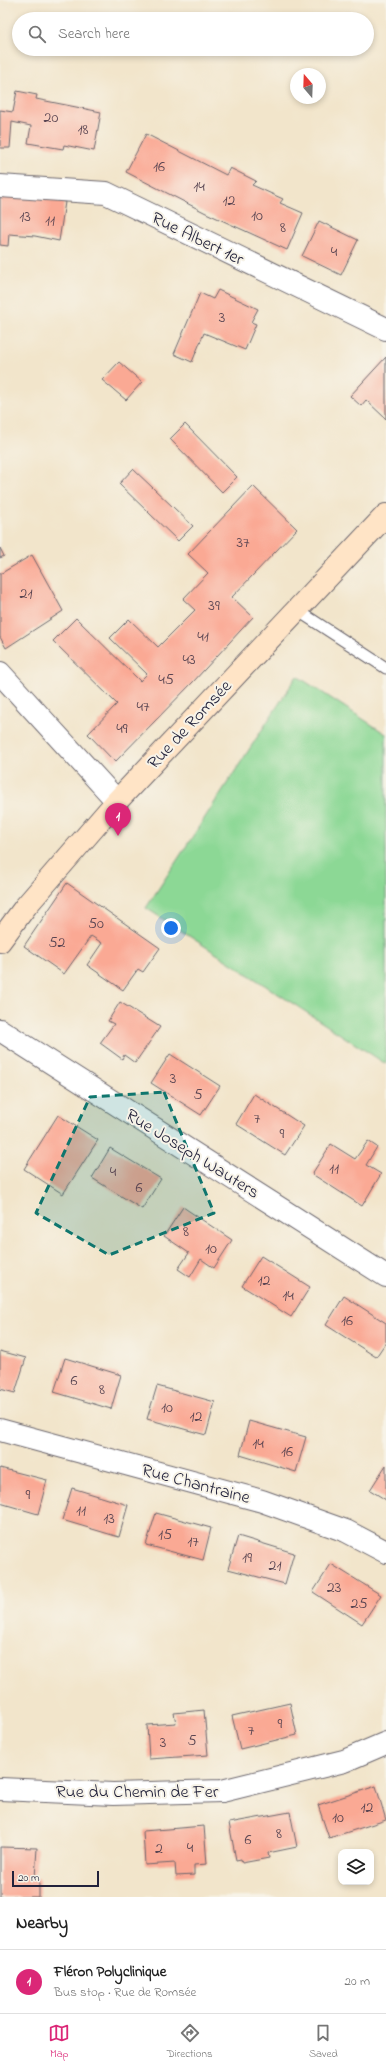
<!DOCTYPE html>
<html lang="en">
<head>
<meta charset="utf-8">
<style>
	body { margin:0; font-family:"Indie Flower",sans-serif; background:#f6f6f6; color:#222 }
	.controls { position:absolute; right:12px; bottom:12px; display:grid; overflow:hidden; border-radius:8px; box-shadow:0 2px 6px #0003 }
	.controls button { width:36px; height:36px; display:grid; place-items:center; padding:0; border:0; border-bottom:1px solid #e0e0e0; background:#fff; color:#222; font:20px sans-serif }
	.compass { position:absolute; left:290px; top:68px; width:36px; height:36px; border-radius:50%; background:#fff; box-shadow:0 2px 6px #0003; rotate:341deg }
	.scale { position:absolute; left:12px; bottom:10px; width:87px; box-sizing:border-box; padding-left:4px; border:2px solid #22223b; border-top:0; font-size:11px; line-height:14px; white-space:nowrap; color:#22223b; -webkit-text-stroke:3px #f7f3e8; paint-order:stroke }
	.you { position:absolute; left:171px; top:928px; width:14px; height:14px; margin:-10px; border:3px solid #fff; border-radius:50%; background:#1a73e8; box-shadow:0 0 0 6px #1a73e833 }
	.badge { display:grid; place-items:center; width:26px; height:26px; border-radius:50%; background:#db2777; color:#fff; font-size:13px; font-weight:700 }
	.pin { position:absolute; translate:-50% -33px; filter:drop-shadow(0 1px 2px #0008) }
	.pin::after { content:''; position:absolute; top:21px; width:14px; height:12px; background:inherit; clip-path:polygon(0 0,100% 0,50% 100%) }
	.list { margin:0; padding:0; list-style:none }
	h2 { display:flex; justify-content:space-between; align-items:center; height:52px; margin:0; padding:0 16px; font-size:17px }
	h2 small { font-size:13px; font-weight:400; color:#767676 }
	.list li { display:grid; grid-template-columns:26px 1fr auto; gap:12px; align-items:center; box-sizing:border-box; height:64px; padding:0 16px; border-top:1px solid #e0e0e0 }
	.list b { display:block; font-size:15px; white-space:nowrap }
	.list p { margin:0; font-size:13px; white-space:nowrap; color:#767676 }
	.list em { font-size:13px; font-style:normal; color:#767676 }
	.icon { flex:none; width:22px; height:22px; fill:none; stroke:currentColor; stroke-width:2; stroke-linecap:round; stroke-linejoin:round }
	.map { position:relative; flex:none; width:386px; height:1897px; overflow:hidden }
	.search { position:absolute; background:#fff; box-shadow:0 2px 6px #0003; left:12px; right:12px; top:12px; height:44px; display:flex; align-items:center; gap:10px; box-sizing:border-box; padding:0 14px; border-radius:22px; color:#767676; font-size:15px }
	.sheet { height:116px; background:#fff }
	nav { display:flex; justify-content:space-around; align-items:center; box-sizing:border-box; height:56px; border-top:1px solid #e0e0e0; background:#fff; font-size:11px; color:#767676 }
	nav a { display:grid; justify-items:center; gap:2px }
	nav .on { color:#db2777 }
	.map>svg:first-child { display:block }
	.green { fill:#8cd895; stroke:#577d68 }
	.building { fill:#faa994 }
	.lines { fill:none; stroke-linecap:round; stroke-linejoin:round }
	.service-casing { stroke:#6b666d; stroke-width:13 }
	.minor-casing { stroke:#6b666d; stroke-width:24 }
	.secondary-casing { stroke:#6b666d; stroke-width:24 }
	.service { stroke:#fff; stroke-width:11 }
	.minor { stroke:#fff; stroke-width:22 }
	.secondary { stroke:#ffe4c6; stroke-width:22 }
	.marked { fill:#0f766e; fill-opacity:0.2; stroke:#0f766e; stroke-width:3; stroke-dasharray:8 5; stroke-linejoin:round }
	.labels { text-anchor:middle; stroke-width:4; stroke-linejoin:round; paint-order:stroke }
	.number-label { font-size:16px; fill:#584451 }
	.street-label { font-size:18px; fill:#22223b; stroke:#f7f3e8 }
</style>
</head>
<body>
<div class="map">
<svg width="386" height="1897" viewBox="0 0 386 1897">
	<rect width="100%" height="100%" fill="#f7f3e8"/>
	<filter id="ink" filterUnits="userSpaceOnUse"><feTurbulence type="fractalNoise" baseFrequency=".025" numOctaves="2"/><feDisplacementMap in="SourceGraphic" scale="8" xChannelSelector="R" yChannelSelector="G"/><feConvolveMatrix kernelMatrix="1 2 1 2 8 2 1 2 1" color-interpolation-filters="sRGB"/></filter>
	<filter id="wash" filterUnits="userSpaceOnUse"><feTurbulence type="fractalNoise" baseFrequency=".012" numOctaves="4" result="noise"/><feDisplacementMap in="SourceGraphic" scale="16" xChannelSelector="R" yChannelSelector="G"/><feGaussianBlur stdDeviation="0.9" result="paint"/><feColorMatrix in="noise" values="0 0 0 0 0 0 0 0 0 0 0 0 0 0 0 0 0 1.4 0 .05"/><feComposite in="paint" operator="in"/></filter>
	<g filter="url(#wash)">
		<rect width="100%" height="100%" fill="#f2e5cb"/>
		<!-- green -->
		<polygon class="green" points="297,676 386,734 386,1064 146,908"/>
		<g id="blocks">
			<!-- building -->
			<g class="building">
				<polygon points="17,91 37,95 36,99 101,112 94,151 64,145 63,149 28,143 31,126 12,122 10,148 0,148 0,110 13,112"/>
				<polygon points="146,134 226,175 230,168 256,181 252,185 283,199 280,203 303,213 287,250 206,213 126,172"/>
				<polygon points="0,192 65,202 59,241 35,236 9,234 8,246 0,245"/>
				<polygon points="319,221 358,240 341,275 302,256"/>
				<polygon points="218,290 258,309 251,322 256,324 245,350 204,333 192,362 174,354 200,293 213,299"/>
				<polygon points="386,357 386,419 366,400 361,406 350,396"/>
				<polygon points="119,362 142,382 126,400 102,380"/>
				<polygon points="185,424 237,477 222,492 170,439"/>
				<polygon points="133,469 193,526 178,541 119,484"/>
				<polygon points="253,486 297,529 232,597 253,617 193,682 115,762 88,734 117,704 53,641 76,618 140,681 147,674 110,638 129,619 158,647 195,610 183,599 208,573 188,554"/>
				<polygon points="0,548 4,556 0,558"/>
				<polygon points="32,555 63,611 6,648 0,637 0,574"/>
				<polygon points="67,883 160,948 143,972 138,969 123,990 87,965 102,943 91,936 64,974 24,946"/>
				<polygon points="120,1002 160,1027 135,1063 124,1055 122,1059 100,1043 114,1024 108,1021"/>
				<polygon points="170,1054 220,1086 201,1115 151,1083"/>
				<polygon points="254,1094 304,1126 285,1155 236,1124"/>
				<polygon points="58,1115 98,1140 63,1194 24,1169"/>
				<polygon points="368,1141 377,1147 366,1165 381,1174 362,1206 312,1174 331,1144 355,1159"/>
				<polygon points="110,1148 161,1179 142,1209 92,1178"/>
				<polygon points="183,1207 232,1240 214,1268 201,1259 190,1277 178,1269 189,1253 164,1236"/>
				<polygon points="261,1256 310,1287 291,1317 242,1286"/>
				<polygon points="344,1296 386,1323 386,1342 376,1357 326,1325"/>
				<polygon points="0,1351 26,1358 15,1393 0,1389"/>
				<polygon points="65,1358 121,1375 111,1409 54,1392"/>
				<polygon points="157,1386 215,1402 206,1435 147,1419"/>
				<polygon points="249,1421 306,1437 296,1472 240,1455"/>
				<polygon points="386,1465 386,1500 370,1490"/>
				<polygon points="0,1468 47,1480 38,1514 0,1503"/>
				<polygon points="72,1488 128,1505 119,1537 62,1520"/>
				<polygon points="156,1513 211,1528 203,1560 146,1545"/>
				<polygon points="238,1536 294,1553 285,1584 228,1569"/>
				<polygon points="331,1564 381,1595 362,1624 313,1592"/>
				<polygon points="290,1703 297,1735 240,1749 232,1716"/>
				<polygon points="204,1710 208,1755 149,1759 147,1725 176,1723 174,1713"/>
				<polygon points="376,1786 386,1820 329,1838 318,1805"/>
				<polygon points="290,1812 297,1847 268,1853 269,1858 242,1863 241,1859 236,1860 229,1823"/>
				<polygon points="204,1826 207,1864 194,1865 194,1875 176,1876 175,1863 145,1865 143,1831"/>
				<polygon points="0,1847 37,1848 35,1878 39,1878 39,1897 0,1897"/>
			</g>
		</g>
	</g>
	<g filter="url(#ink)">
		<use href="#blocks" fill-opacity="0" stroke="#6b666d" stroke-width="1"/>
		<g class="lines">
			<!-- service casing -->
			<g class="service-casing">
				<polyline id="service" points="297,610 386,668"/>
			</g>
			<!-- minor casing -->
			<g class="minor-casing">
				<g id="minor">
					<polyline points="0,186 106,193 386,329"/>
					<polyline points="0,673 117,801"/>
					<polyline points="0,1030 386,1276"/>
					<polyline points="0,1430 262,1501 346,1531 386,1552"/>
					<polyline points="0,1789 113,1794 222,1791 344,1761 386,1743"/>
				</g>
			</g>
			<!-- secondary casing -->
			<g class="secondary-casing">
				<polyline id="secondary" points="0,941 26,906 117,801 386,515"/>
			</g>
			<!-- service -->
			<use href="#service" class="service"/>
			<!-- minor -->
			<use href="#minor" class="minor"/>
			<!-- secondary -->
			<use href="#secondary" class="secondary"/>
		</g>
	</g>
	<!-- marked area -->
	<path class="marked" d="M 164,1092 L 214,1213 L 109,1255 L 36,1213 L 90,1097 Z"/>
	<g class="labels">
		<!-- number labels -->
		<g class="number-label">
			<text x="51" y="122">20</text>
			<text x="83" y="134">18</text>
			<text x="159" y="171">16</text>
			<text x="199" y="191">14</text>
			<text x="229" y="205">12</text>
			<text x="257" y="220">10</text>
			<text x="25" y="221">13</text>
			<text x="50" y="225">11</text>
			<text x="283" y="232">8</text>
			<text x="334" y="256">4</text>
			<text x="222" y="322">3</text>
			<text x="243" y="547">37</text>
			<text x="26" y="598">21</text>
			<text x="214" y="610">39</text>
			<text x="203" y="641">41</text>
			<text x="189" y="664">43</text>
			<text x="166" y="684">45</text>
			<text x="143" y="711">47</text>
			<text x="122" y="733">49</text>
			<text x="96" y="928">50</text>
			<text x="57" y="947">52</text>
			<text x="173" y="1083">3</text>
			<text x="198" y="1099">5</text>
			<text x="257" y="1123">7</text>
			<text x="282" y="1138">9</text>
			<text x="334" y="1173">11</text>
			<text x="113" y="1176">4</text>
			<text x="139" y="1192">6</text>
			<text x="186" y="1236">8</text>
			<text x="211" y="1253">10</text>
			<text x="264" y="1285">12</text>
			<text x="288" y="1300">14</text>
			<text x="347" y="1325">16</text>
			<text x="74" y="1385">6</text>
			<text x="102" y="1394">8</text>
			<text x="167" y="1412">10</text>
			<text x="196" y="1421">12</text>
			<text x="258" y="1448">14</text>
			<text x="287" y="1456">16</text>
			<text x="28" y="1499">9</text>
			<text x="81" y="1515">11</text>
			<text x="109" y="1523">13</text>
			<text x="165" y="1539">15</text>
			<text x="193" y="1546">17</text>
			<text x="247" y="1562">19</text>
			<text x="275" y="1570">21</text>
			<text x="334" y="1592">23</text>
			<text x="359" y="1608">25</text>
			<text x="280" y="1728">9</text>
			<text x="251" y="1735">7</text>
			<text x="192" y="1745">5</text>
			<text x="163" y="1747">3</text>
			<text x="367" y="1812">12</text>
			<text x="338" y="1822">10</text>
			<text x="279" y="1838">8</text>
			<text x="248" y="1844">6</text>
			<text x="190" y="1852">4</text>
			<text x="159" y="1853">2</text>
		</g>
		<!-- street labels -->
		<g class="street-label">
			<text transform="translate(198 238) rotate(26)" y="6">Rue Albert 1er</text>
			<text transform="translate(189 724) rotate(-47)" y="6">Rue de Romsée</text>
			<text transform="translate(193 1153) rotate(32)" y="6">Rue Joseph Wauters</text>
			<text transform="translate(196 1483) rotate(15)" y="6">Rue Chantraine</text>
			<text x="137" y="1797">Rue du Chemin de Fer</text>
		</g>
	</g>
</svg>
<div class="controls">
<button><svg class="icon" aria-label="layers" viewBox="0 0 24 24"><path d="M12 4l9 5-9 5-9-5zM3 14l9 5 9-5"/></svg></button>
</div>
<svg class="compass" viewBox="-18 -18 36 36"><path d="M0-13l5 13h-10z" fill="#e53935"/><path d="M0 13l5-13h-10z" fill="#767676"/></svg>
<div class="scale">20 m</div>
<div class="you"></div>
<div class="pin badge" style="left:118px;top:836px">1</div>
<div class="search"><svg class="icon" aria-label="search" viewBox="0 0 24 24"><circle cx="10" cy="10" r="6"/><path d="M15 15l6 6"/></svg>Search here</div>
</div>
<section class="sheet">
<h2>Nearby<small></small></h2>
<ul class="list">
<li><span class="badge">1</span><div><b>Fléron Polyclinique</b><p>Bus stop · Rue de Romsée</p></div><em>20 m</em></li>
</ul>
</section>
<nav>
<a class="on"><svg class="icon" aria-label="map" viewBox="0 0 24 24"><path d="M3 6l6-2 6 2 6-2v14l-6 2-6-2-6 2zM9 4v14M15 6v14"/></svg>Map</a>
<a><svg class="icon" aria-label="directions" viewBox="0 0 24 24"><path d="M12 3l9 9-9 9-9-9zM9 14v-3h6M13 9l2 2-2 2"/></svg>Directions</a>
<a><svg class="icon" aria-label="saved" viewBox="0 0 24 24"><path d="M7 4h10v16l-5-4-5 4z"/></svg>Saved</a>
</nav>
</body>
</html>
